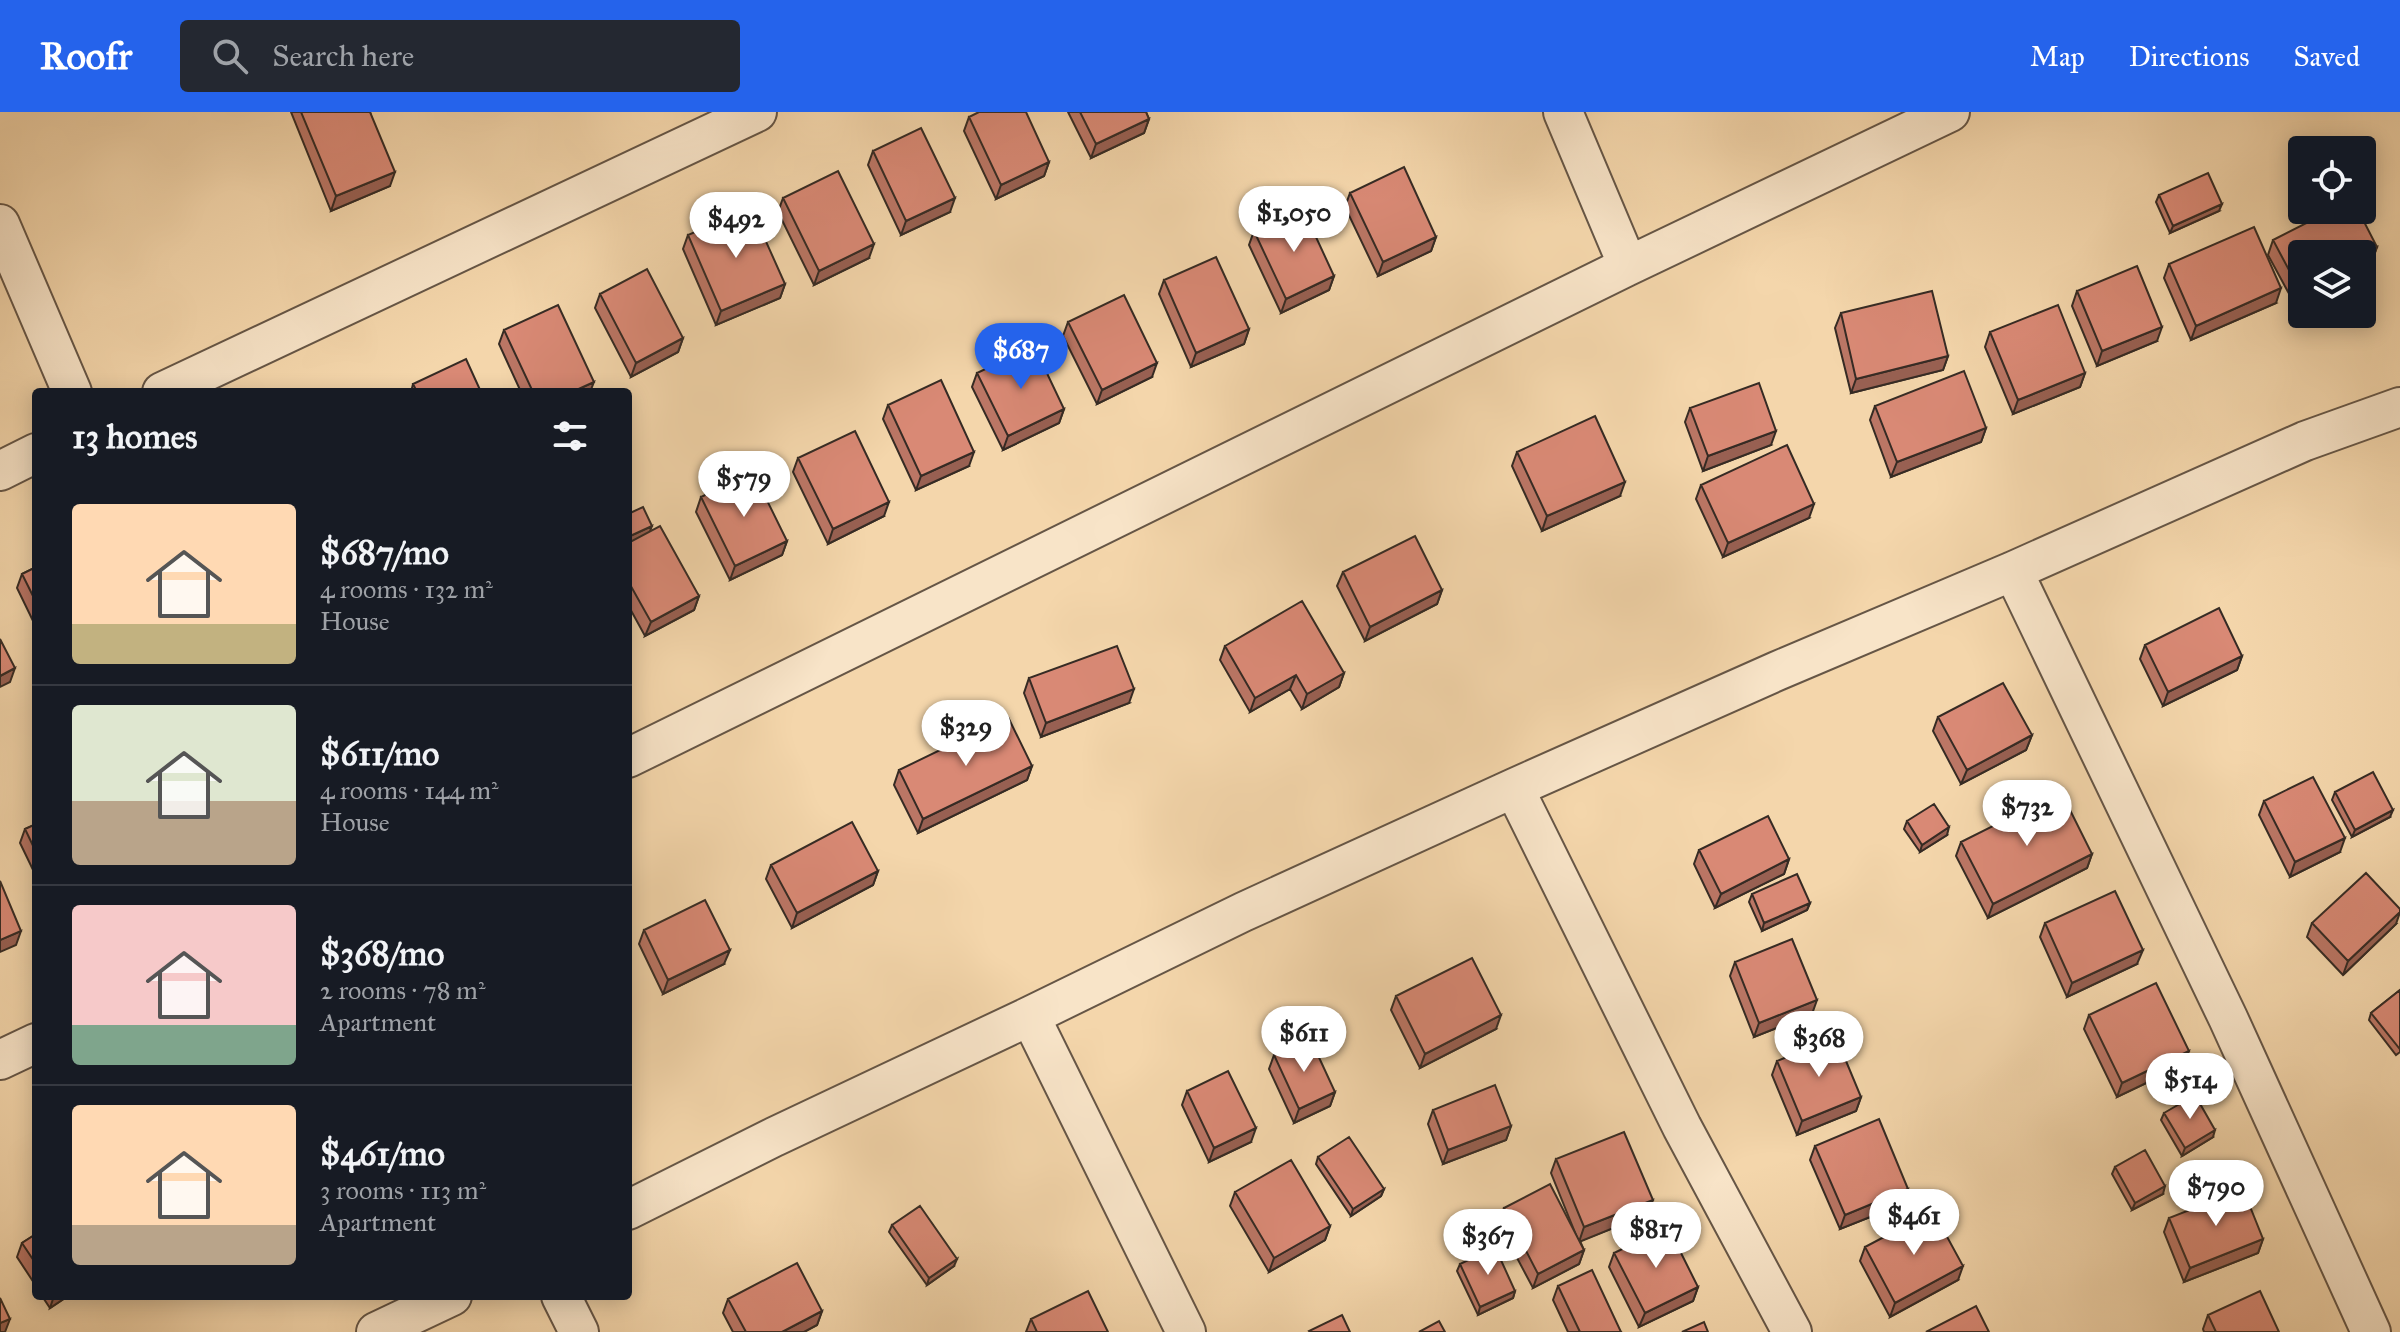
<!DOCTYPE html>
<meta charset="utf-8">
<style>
body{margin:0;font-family:"IM FELL Great Primer",serif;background:#242831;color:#f1f3f6;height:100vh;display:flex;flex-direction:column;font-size:30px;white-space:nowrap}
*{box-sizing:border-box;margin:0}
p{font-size:26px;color:#9ea1a6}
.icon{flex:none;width:44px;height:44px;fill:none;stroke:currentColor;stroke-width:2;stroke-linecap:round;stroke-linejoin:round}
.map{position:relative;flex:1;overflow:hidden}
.side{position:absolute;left:32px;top:276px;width:600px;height:912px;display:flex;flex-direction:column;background:#171b24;border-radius:8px;box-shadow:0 4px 20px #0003}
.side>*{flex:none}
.controls{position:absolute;left:2288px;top:24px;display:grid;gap:16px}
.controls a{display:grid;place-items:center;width:88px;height:88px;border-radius:8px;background:#171b24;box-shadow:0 4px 20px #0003;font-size:40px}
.price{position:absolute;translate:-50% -68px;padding:0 18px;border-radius:28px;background:#fff;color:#222;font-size:26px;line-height:52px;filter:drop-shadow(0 2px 4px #0008)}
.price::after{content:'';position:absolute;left:50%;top:48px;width:24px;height:18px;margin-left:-12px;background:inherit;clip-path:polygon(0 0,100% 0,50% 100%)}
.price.on{background:#2563eb;color:#fff}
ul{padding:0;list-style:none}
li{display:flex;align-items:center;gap:24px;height:200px;padding:0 40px}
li+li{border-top:2px solid #363941}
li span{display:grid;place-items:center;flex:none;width:224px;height:160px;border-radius:8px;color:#555}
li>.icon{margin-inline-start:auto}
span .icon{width:96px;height:96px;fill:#fffc;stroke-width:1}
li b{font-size:34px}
h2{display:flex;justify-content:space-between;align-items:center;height:96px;padding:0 40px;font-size:34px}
header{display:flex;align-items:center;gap:48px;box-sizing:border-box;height:112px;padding:0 40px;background:#2563eb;color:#fff}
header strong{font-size:38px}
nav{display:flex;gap:44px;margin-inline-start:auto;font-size:28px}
.search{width:560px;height:72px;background:#242831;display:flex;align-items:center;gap:20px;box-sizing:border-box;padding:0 28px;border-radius:8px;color:#9ea1a6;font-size:30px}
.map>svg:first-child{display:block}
</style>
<header>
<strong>Roofr</strong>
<div class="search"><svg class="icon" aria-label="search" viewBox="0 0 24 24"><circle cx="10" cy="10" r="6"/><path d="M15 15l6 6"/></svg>Search here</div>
<nav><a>Map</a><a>Directions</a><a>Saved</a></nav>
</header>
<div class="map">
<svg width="2400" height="1220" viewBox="0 0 2400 1220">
<rect width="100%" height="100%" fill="#f4d6ab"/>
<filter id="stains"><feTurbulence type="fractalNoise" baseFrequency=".0025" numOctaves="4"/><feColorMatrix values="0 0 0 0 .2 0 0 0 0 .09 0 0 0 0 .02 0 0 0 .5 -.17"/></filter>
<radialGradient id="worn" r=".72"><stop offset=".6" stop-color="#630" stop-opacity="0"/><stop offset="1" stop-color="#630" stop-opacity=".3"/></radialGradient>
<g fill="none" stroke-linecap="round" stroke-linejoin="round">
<g stroke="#665646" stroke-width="42">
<path id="minor" d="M1563 0 1628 154
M0 112 72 280
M162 280 757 0
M0 359 36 341
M2013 459 2228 906 2371 1220
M628 646 1628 154 1950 0
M1514 676 1682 1015 1792 1220
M1030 904 1186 1220
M0 948 36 931
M628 1098 774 1025 1030 904 1243 800 1514 676 1777 559 2013 459 2305 329 2400 295
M561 1184 579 1220
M376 1220 452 1184"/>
</g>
<use href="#minor" stroke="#f8e4c8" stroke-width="38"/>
</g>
<path fill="#bb7665" stroke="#362b24" stroke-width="2" d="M291 0H370L390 74 331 99Z
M1068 0H1146L1149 7 1144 21 1091 46Z
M969 5 1049 50 1044 64 996 87 964 19Z
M873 39 950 100 901 123 868 53Z
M1350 81 1436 125 1431 139 1378 164 1345 95Z
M2159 83 2219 99 2170 121 2156 90Z
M783 86 869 146 814 173 778 100Z
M1254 119 1334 164 1329 178 1281 201 1249 133Z
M688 123 785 172 780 186 716 213 683 137Z
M2273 128 2377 135 2372 149 2362 154V142L2302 184 2293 189 2268 143Z
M2169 152 2276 191 2191 228 2164 166Z
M1164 168 1249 217 1244 232 1191 255 1159 182Z
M2077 179 2157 229 2097 254 2072 194Z
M600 182 683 226 678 240 631 265 595 196Z
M1841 201 1948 244 1943 258 1851 281 1835 216Z
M1068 210 1152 265 1097 292 1063 224Z
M504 218 590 280H521L499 232Z
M1990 220 2085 261 2080 275 2013 302 1985 235Z
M977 261 1064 297 1059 311 1003 338 972 275Z
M413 272 481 280H411Z
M888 293 969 354 916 378 883 307Z
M1875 294 1986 316 1981 330 1891 365 1870 308Z
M1690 296 1771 333 1703 359 1685 310Z
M1517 340 1620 384 1542 419 1512 354Z
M798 346 884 404 828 432 793 360Z
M1701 373 1809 406 1723 445 1696 387Z
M701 385 787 429 782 443 730 468 696 400Z
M628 402 650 419 699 484 694 498 645 524 628 493Z
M36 455V515L17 476 22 462Z
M1343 460 1442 478 1437 492 1365 529 1337 474Z
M2145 533 2242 544 2237 558 2163 594 2140 547Z
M1225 534 1344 561 1339 575 1302 597 1290 577 1250 600 1220 548Z
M1029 566 1129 591 1041 625 1024 581Z
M1938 605 2032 623 2026 638 1961 672 1933 619Z
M1032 654 1027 668 918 721 894 673 899 658Z
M2335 680 2390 705 2352 725 2332 688Z
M2264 689 2340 740 2290 765 2259 703Z
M1907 709 1947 723 1920 740 1904 717Z
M36 712V764L20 731 25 717Z
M1961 730 2092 742 2087 756 1988 806 1956 744Z
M1699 738 1789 747 1784 762 1715 796 1694 752Z
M771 753 878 759 873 773 792 816 766 767Z
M1752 782 1810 791 1807 798 1762 819 1749 790Z
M2045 811 2137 852 2067 885 2040 825Z
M2312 811 2396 812 2343 863 2307 825Z
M644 818 724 852 663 882 639 832Z
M1735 850 1812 902 1754 925 1730 864Z
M2400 878V940L2396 943 2369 908 2371 901Z
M1396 884 1496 917 1420 956 1391 898Z
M2089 903 2184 953 2117 985 2084 917Z
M1274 943 1335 980 1330 994 1294 1011 1269 957Z
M1777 949 1861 985 1856 999 1797 1023 1772 963Z
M1187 979 1251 1030 1209 1050 1182 993Z
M1433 998 1511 1014 1506 1028 1443 1052 1428 1012Z
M2164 1001 2213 1025 2182 1044 2161 1008Z
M1815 1034 1903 1092 1840 1117 1810 1048Z
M1318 1045 1384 1077 1381 1084 1351 1104 1316 1052Z
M1556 1047 1648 1102 1580 1129 1584 1138 1579 1152 1533 1176 1498 1110 1504 1096 1576 1123 1551 1061Z
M2115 1055 2163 1082 2132 1098 2112 1062Z
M1235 1080 1330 1114 1325 1128 1269 1160 1230 1094Z
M2169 1106 2263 1127 2258 1141 2184 1170 2164 1120Z
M892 1113 954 1154 927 1173 889 1120Z
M36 1122V1174L17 1145 22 1131Z
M1865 1135 1958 1168 1890 1205 1860 1149Z
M1614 1141 1698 1175 1693 1189 1639 1215 1609 1155Z
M1460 1152 1515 1179 1513 1186 1478 1203 1457 1159Z
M1558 1174 1621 1220H1568L1553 1188Z
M42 1184H68L50 1196Z
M728 1187 822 1199 817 1213 804 1220H733L723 1201Z
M2208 1203 2279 1220H2204L2203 1217Z
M1031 1207 1108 1220H1026Z"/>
<path fill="#986052" stroke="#362b24" stroke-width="2" d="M1149 7 1144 21 1091 46 1096 32Z
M1049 50 1044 64 996 87 1001 73Z
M395 60 390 74 331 99 336 84Z
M955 86 950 100 901 123 906 109Z
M2222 92 2219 99 2170 121 2173 114Z
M1436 125 1431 139 1378 164 1383 150Z
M874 132 869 146 814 173 819 159Z
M2377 135 2372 149 2362 154V142Z
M1334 164 1329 178 1281 201 1286 187Z
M785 172 780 186 716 213 721 199Z
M2302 173V184L2293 189 2298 175Z
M2281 176 2276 191 2191 228 2196 214Z
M2162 215 2157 229 2097 254 2102 239Z
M1249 217 1244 232 1191 255 1196 241Z
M683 226 678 240 631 265 636 251Z
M1948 244 1943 258 1851 281 1856 267Z
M1157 251 1152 265 1097 292 1102 278Z
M2085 261 2080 275 2013 302 2018 288Z
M594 270 590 280H572Z
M1064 297 1059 311 1003 338 1008 324Z
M1986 316 1981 330 1891 365 1897 350Z
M1776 319 1771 333 1703 359 1708 344Z
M974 340 969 354 916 378 921 364Z
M1625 370 1620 384 1542 419 1547 404Z
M889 390 884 404 828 432 833 417Z
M1814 392 1809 406 1723 445 1728 431Z
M652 414 649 422 628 432V425Z
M787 429 782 443 730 468 735 454Z
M1442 478 1437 492 1365 529 1370 515Z
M699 484 694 498 645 524 651 510Z
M2242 544 2237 558 2163 594 2168 580Z
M15 556 10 570 0 575V564Z
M1344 561 1339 575 1302 597 1307 582Z
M1296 563 1290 577 1250 600 1255 586Z
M1134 577 1129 591 1041 625 1046 611Z
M2032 623 2026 638 1961 672 1967 658Z
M1032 654 1027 668 918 721 923 707Z
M2393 698 2390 705 2352 725 2355 718Z
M1949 715 1947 723 1920 740 1922 733Z
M2345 726 2340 740 2290 765 2295 750Z
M2092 742 2087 756 1988 806 1993 792Z
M1789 747 1784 762 1715 796 1721 782Z
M878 759 873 773 792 816 797 801Z
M1810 791 1807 798 1762 819 1764 811Z
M2400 800 2396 812 2343 863 2348 849Z
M21 819 16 833 0 840V828Z
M730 838 724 852 663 882 668 868Z
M2143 838 2137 852 2067 885 2072 871Z
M1817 888 1812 902 1754 925 1759 911Z
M1501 903 1496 917 1420 956 1425 942Z
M2189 939 2184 953 2117 985 2122 971Z
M1335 980 1330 994 1294 1011 1299 997Z
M1861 985 1856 999 1797 1023 1802 1009Z
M1511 1014 1506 1028 1443 1052 1448 1038Z
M1256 1016 1251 1030 1209 1050 1214 1036Z
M2215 1018 2213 1025 2182 1044 2185 1036Z
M2165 1074 2163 1082 2132 1098 2135 1091Z
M1384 1077 1381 1084 1351 1104 1353 1097Z
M1908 1077 1903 1092 1840 1117 1845 1103Z
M1653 1088 1648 1102 1579 1130 1584 1115Z
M1330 1114 1325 1128 1269 1160 1274 1146Z
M2263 1127 2258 1141 2184 1170 2190 1156Z
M1584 1138 1579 1152 1533 1176 1538 1162Z
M957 1147 954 1154 927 1173 929 1166Z
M1963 1154 1958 1168 1890 1205 1895 1191Z
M1698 1175 1693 1189 1639 1215 1645 1201Z
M1515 1179 1513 1186 1478 1203 1480 1195Z
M54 1184H68L50 1196Z
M822 1199 817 1213 804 1220H782Z
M10 1207 5 1220H0V1211Z"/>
<path fill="#d98975" stroke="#362b24" stroke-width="2" d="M301 0H370L395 60 336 84Z
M979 0H1026L1049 50 1001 73 969 5Z
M1080 0H1146L1149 7 1096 32Z
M921 16 955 86 906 109 873 39Z
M1404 55 1436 125 1383 150 1350 81Z
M838 59 874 132 819 159 783 86Z
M2208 61 2222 92 2173 114 2159 83Z
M751 96 785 172 721 199 688 123Z
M1303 97 1334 164 1286 187 1254 119Z
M2332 98H2358L2377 135 2362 142H2302V173L2298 175 2273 128Z
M2254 115 2281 176 2196 214 2169 152Z
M1216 145 1249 217 1196 241 1164 168Z
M2137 154 2162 215 2102 239 2077 179Z
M647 157 683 226 636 251 600 182Z
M1932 179 1948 244 1856 267 1841 201Z
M1124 183 1157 251 1102 278 1068 210Z
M558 193 594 270 572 280H533L504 218Z
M2058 193 2085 261 2018 288 1990 220Z
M1034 234 1064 297 1008 324 977 261Z
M466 247 481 280H417L413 272Z
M1964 259 1986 316 1897 350 1875 294Z
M941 268 974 340 921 364 888 293Z
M1759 271 1776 319 1708 344 1690 296Z
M1595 304 1625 370 1547 404 1517 340Z
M855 319 889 390 833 417 798 346Z
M1787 333 1814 392 1728 431 1701 373Z
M753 360 787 429 735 454 701 385Z
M643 395 652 414 628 425V402Z
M660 414 699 484 651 510 628 469V431Z
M1415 424 1442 478 1370 515 1343 460Z
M36 455V490L22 462Z
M1302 489 1344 561 1307 582 1296 563 1255 586 1225 534Z
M2219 496 2242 544 2168 580 2145 533Z
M0 527 15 556 0 564Z
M1117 534 1134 577 1046 611 1029 566Z
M2003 571 2032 623 1967 658 1938 605Z
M1008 605 1032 654 923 707 899 658Z
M2373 660 2393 698 2355 718 2335 680Z
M2313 665 2345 726 2295 750 2264 689Z
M2061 680 2092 742 1993 792 1961 730Z
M1934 692 1949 715 1922 733 1907 709Z
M1768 704 1789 747 1721 782 1699 738Z
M852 710 878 759 797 801 771 753Z
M36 712V740L25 717Z
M2366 761 2400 797V800L2348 849 2312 811Z
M1797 762 1810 791 1764 811 1752 782Z
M0 769 21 819 0 828Z
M2115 779 2143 838 2072 871 2045 811Z
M705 788 730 838 668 868 644 818Z
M1792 827 1817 888 1759 911 1735 850Z
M1472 846 1501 903 1425 942 1396 884Z
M2156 871 2189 939 2122 971 2089 903Z
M2400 878V935L2399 936 2371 901Z
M1836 925 1861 985 1802 1009 1777 949Z
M1310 926 1335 980 1299 997 1274 943Z
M1228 959 1256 1016 1214 1036 1187 979Z
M1495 973 1511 1014 1448 1038 1433 998Z
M2195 983 2215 1018 2185 1036 2164 1001Z
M1879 1007 1908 1077 1845 1103 1815 1034Z
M1624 1020 1653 1088 1584 1115 1556 1047Z
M1349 1025 1384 1077 1353 1097 1318 1045Z
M2145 1038 2165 1074 2135 1091 2115 1055Z
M1291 1048 1330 1114 1274 1146 1235 1080Z
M1550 1072 1584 1138 1538 1162 1504 1096Z
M2243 1077 2263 1127 2190 1156 2169 1106Z
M920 1094 957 1147 929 1166 892 1113Z
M1933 1099 1963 1154 1895 1191 1865 1135Z
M1668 1115 1698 1175 1645 1201 1614 1141Z
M36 1122V1152L22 1131Z
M1495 1135 1515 1179 1480 1195 1460 1152Z
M797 1151 822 1199 782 1220H746L728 1187Z
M1592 1158 1621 1220H1580L1558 1174Z
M1088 1179 1108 1220H1037L1031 1207Z
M2260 1179 2279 1220H2216L2208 1203Z
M0 1186 10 1207 0 1211Z
M1976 1194 1989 1220H1926Z
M1342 1203 1350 1220H1310L1309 1219Z
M1439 1209 1445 1220H1419Z
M1704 1210 1708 1220H1682Z"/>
<rect width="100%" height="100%" filter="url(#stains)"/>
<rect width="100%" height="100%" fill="url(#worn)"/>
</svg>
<div class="controls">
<a><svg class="icon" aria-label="locate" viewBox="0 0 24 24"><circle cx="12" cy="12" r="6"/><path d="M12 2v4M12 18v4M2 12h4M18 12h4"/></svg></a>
<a><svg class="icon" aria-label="layers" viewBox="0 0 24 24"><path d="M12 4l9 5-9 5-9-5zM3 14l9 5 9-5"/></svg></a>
</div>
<b class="price" style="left:1294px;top:142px">$1,050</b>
<b class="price" style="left:736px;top:148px">$492</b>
<b class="price on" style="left:1021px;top:279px">$687</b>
<b class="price" style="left:744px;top:407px">$579</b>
<b class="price" style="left:966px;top:656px">$329</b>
<b class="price" style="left:2027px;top:736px">$732</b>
<b class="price" style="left:1304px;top:962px">$611</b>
<b class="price" style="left:1819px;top:967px">$368</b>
<b class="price" style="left:2190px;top:1009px">$514</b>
<b class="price" style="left:2216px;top:1116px">$790</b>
<b class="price" style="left:1914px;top:1145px">$461</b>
<b class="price" style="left:1656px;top:1158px">$817</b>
<b class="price" style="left:1488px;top:1165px">$367</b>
<section class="side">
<h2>13 homes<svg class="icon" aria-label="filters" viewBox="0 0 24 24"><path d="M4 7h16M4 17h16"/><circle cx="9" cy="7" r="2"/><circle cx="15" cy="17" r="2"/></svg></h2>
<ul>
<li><span style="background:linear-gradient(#ffd9b3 75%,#c2b280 0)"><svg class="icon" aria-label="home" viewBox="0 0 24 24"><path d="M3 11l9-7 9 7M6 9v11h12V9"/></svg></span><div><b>$687/mo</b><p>4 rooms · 132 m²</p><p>House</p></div></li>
<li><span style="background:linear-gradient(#dfe7d0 60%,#b9a48a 0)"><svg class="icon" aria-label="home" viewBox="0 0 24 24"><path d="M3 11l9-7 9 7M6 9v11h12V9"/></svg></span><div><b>$611/mo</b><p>4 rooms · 144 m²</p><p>House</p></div></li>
<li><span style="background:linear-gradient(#f6c9c9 75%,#7fa58c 0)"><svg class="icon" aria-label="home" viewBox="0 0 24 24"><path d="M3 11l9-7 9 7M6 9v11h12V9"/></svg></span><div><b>$368/mo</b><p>2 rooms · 78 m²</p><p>Apartment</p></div></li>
<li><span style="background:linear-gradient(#ffd9b3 75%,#b9a48a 0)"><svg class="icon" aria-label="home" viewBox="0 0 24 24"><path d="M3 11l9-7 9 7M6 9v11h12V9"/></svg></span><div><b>$461/mo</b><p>3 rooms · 113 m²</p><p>Apartment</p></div></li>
</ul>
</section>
</div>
